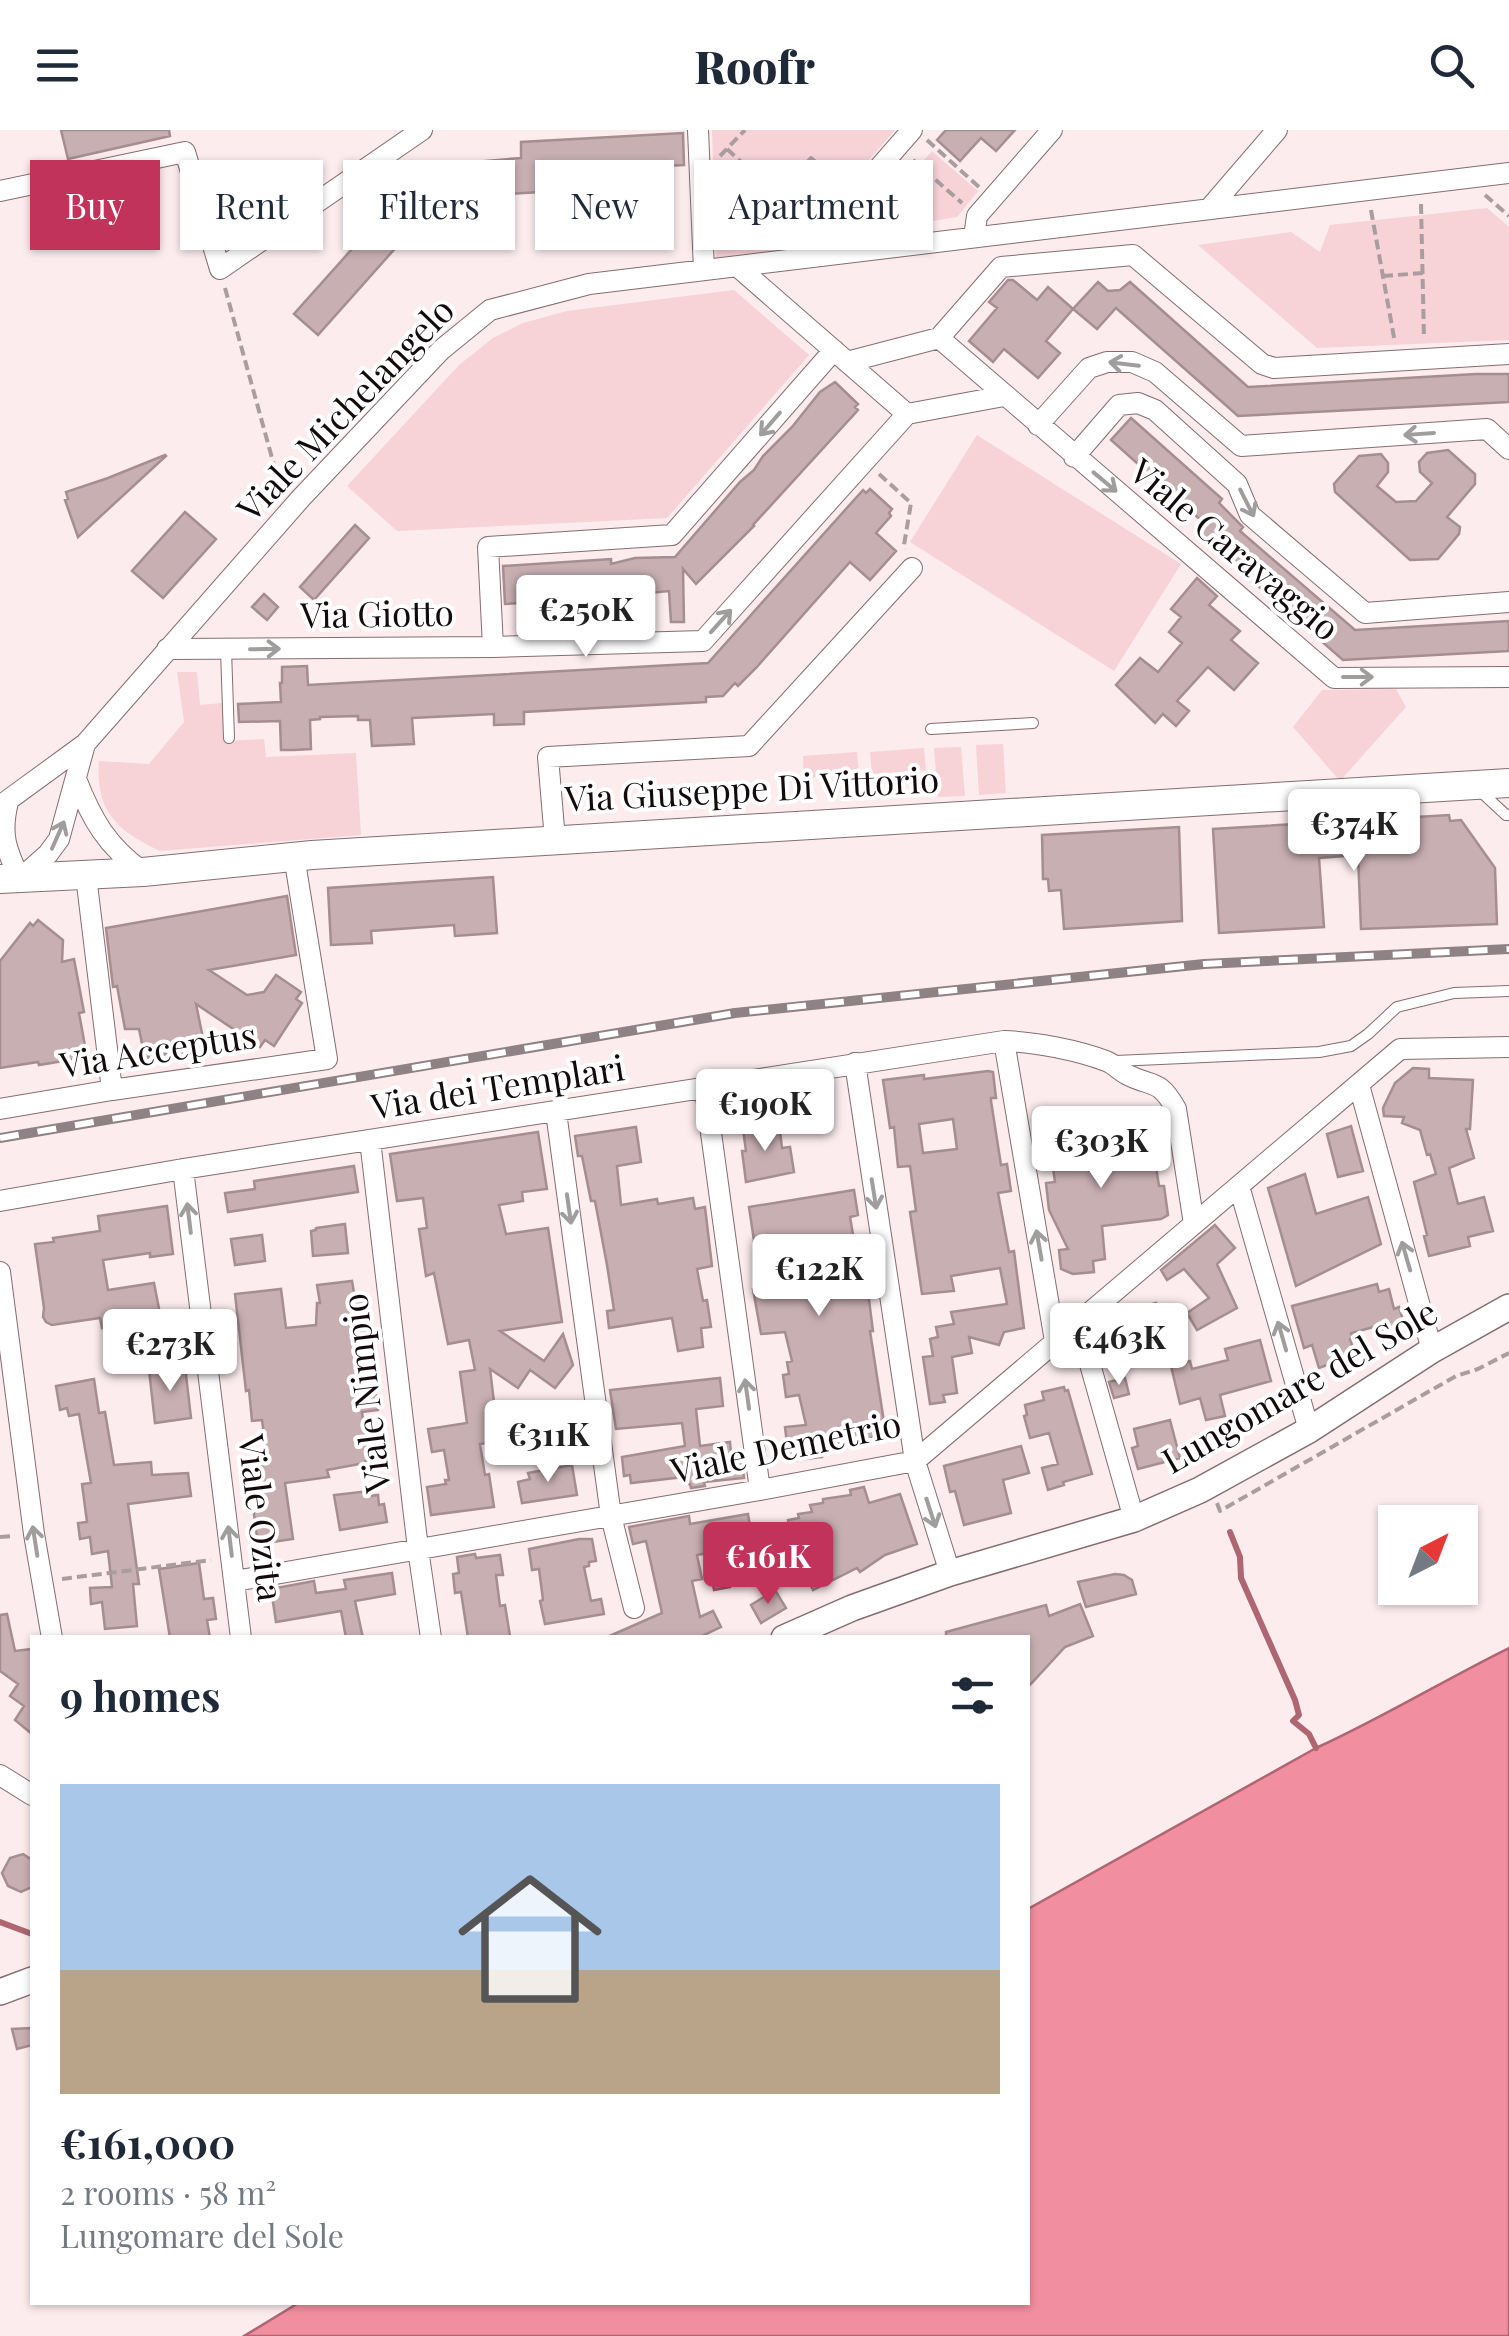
<!DOCTYPE html>
<meta charset="utf-8">
<style>
body{margin:0;font-family:"Playfair Display",serif;background:#f6f6f7;color:#1f2937;height:100vh;display:flex;flex-direction:column;font-size:38px;white-space:nowrap}
*{box-sizing:border-box;margin:0}
p{font-size:32px;color:#747a83}
.icon{flex:none;width:55px;height:55px;fill:none;stroke:currentColor;stroke-width:2;stroke-linecap:round;stroke-linejoin:round}
.map{position:relative;flex:1;overflow:hidden}
.drawer{position:absolute;left:30px;top:1505px;width:1000px;height:670px;display:flex;flex-direction:column;background:#fff;border-radius:0px;box-shadow:0 2px 8px #0004}
.drawer>*{flex:none}
.guide{position:absolute;left:30px;top:30px;width:1000px;height:90px;display:flex;gap:20px}
.needle{width:65px;rotate:42deg}
.buttons{position:absolute;left:1378px;top:1375px;display:grid;gap:20px}
.buttons a{display:grid;place-items:center;width:100px;height:100px;border-radius:0px;background:#fff;box-shadow:0 2px 8px #0004;font-size:50px}
.price{position:absolute;translate:-50% -85px;padding:0 22px;border-radius:10px;background:#fff;color:#222;font-size:32px;line-height:65px;filter:drop-shadow(0 2px 5px #0008)}
.price::after{content:'';position:absolute;left:50%;top:60px;width:30px;height:22px;margin-left:-15px;background:inherit;clip-path:polygon(0 0,100% 0,50% 100%)}
.price.current{background:#c2335c;color:#fff}
ul{padding:0;list-style:none}
li{display:grid;align-content:center;gap:20px;height:530px;padding:0 30px}
li+li{border-top:2px solid #e0e1e3}
li span{display:grid;place-items:center;height:310px;border-radius:0px;color:#555}
li>.icon{margin-inline-start:auto}
span .icon{width:180px;height:180px;fill:#fffc;stroke-width:1}
li b{font-size:42px}
h2{display:flex;justify-content:space-between;align-items:center;height:120px;padding:0 30px;font-size:42px}
.tag{padding:0 35px;border-radius:0px;background:#fff;box-shadow:0 2px 8px #0004;font-size:35px;line-height:90px}
.tag.current{background:#c2335c;color:#fff}
header{display:flex;justify-content:space-between;align-items:center;height:130px;padding:0 30px;background:#fff;font-size:45px;font-weight:800}
.map>svg:first-child{display:block}
</style>
<header><svg class="icon" aria-label="menu" viewBox="0 0 24 24"><path d="M4 6h16M4 12h16M4 18h16"/></svg>Roofr<svg class="icon" aria-label="search" viewBox="0 0 24 24"><circle cx="10" cy="10" r="6"/><path d="M15 15l6 6"/></svg></header>
<div class="map">
<svg width="1509" height="2206" viewBox="0 0 1509 2206">
<rect width="100%" height="100%" fill="#fcecee"/>
<path fill="#f7d2d7" d="M712 0H895L791 120 716 128Z
M932 21 978 61 957 87 861 103Z
M1487 78 1509 97V210L1317 218 1198 115 1291 102 1320 122 1330 95Z
M734 160 809 225 667 388 397 401 347 356 459 235 493 208 523 193 567 181Z
M977 305 1181 434 1114 541 910 412Z
M177 542H197L200 575 222 573 225 611 264 609 266 627 356 623 361 705 160 721C117 701 95 681 99 631L149 634 184 592Z
M1396 559 1406 577 1340 651 1293 597 1322 560Z
M1003 614 1006 663 979 665 976 615Z
M961 617 965 666 938 667 934 618Z
M924 618 926 640 872 644 870 622Z
M857 622 859 644 804 648 803 626Z"/>
<path fill="#f18ea0" stroke="#ae6673" stroke-width="2.5" d="M725 1424 730 1457 714 1460 708 1427Z
M1509 1518V2206H244L300 2172H1028V1779L1316 1618C1382 1588 1444 1550 1509 1518Z"/>
<g fill="none" stroke-linecap="round" stroke-linejoin="round">
<path stroke="#ae6673" stroke-width="6" d="M1230 1402 1240 1427 1241 1448 1295 1570 1299 1585 1293 1591 1309 1604 1316 1618
M0 1792 32 1804"/>
</g>
<path fill="#c8afb2" stroke="#a58d91" stroke-width="2.5" fill-rule="evenodd" d="M61 0H169L170 6 68 29Z
M946 0H1015L996 21 981 8 960 31 937 10Z
M683 3 684 35 539 42 540 62 440 68 318 205 294 184 426 36 521 28V12Z
M757 68 776 69 775 85 756 84Z
M1008 150H1013L1037 170 1048 157 1073 179 1046 211 1060 223 1038 248 1004 219 993 232 969 211 997 178 989 172Z
M1098 152 1108 161 1120 160 1130 152 1248 257 1476 244H1509V272L1238 286 1116 178 1097 199 1073 179Z
M835 252 858 274 855 277 858 280 753 395 754 396 696 454 683 439 684 492H671L669 461 637 464 638 466 505 474 503 436 611 429V434L635 428 675 427 740 352 754 340 763 326 792 297 820 262Z
M1131 288 1222 369 1219 373 1243 397 1240 401 1355 500 1509 491V521L1343 530 1195 401 1203 392 1111 310Z
M1448 320 1475 344V354L1447 387 1460 397 1459 404 1438 429 1410 430 1335 362 1334 354 1359 326 1381 324 1388 333V342L1377 356 1396 372 1416 371 1432 353 1420 342 1419 332 1427 323Z
M165 325 166 326 78 407 65 370 68 369 66 362 108 348Z
M870 359 892 379 889 383 891 386 876 403 896 421 870 450 850 432 756 538 738 556 735 553 723 566 706 567V572L524 582V594L494 595V584L412 588 414 614 372 616 370 590H358V586L320 587V589L310 590 311 619 294 620H281L280 591 239 592 238 574 281 572 280 553H282V537L307 536 308 555 708 533 863 360 866 363Z
M185 382 216 409 163 468 132 441Z
M355 395 369 408 314 470 300 457Z
M1197 448 1217 466 1209 475 1240 501 1231 510 1258 533 1234 560 1208 537 1177 571 1189 581 1176 596 1163 584 1155 593 1116 555 1140 528 1158 542 1182 513 1169 502 1181 487 1171 479Z
M264 464 278 477 267 490 252 477Z
M1449 685 1450 691 1461 690 1495 738 1497 794 1361 799 1358 725 1319 728 1324 797 1219 803 1213 699Z
M1179 697 1182 791 1064 799 1061 760 1049 761 1048 749H1043L1042 705Z
M493 747 497 803 455 806 454 795 371 801 372 813 331 815 328 758Z
M287 766 296 825 209 840 247 865 264 862 276 845 301 862 296 869 302 873 274 916 265 910 260 917 196 874 203 908H199L200 911 183 914 184 925 168 928 167 924 145 928 139 899H125L117 856 113 857 106 798Z
M38 790 63 810 62 832 74 829 84 882 79 883 87 927 39 935 38 932 0 938V831L30 793 33 796Z
M1413 938 1429 939V948L1473 950 1470 999H1466L1474 1028 1449 1038 1458 1074 1484 1067 1493 1101 1468 1107 1470 1116 1429 1126 1424 1106 1427 1105 1414 1052 1436 1044 1430 1024 1427 1025 1420 1000 1402 993 1404 987 1384 986 1383 978 1395 953Z
M988 941 993 942 996 968H991V971L1001 1035 1007 1034 1011 1061 998 1063 1009 1122 1014 1121 1024 1198 1004 1202 999 1215 969 1207 972 1223 952 1227 957 1263 943 1265 945 1272 930 1274 923 1227 933 1226 930 1209 938 1207 936 1197 954 1194 951 1182 1007 1174 1000 1138 951 1146 954 1161 922 1164 910 1082 916 1081 910 1036 898 1037 894 997 890 998 883 950 924 945V949ZM953 989 957 1019 923 1023 919 994Z
M779 994 782 1018 790 1017 794 1042 746 1052 742 1021H746L743 999Z
M1351 996 1363 1041 1338 1047 1327 1004Z
M636 997 641 1032 617 1036 621 1075 657 1069 658 1074 693 1068 695 1079 705 1077 712 1136 697 1139 703 1171 707 1170 711 1197 701 1198 703 1217 678 1221 672 1188 609 1198 607 1181 614 1180 607 1135 595 1071H591L582 1026H578L575 1006Z
M1150 998 1159 1056H1164L1168 1085 1161 1089 1102 1096 1105 1129 1093 1131 1094 1142 1073 1144 1061 1139 1059 1120 1068 1119 1049 1080 1046 1053 1055 1052 1049 1010 1092 1004 1093 1008Z
M538 1002 547 1059 522 1062 523 1071 499 1075 506 1104 548 1098 562 1192 500 1201 544 1231 563 1204 573 1235 555 1258 530 1240 518 1258 490 1239 496 1289 567 1279 571 1305 535 1310 536 1312H520V1308L480 1314 485 1345 489 1344 494 1377 431 1385 427 1357 446 1354 445 1350H449L444 1320 432 1322 428 1299 467 1293 460 1242 475 1240 469 1210 448 1214 434 1143 426 1146 419 1099 427 1098 423 1068 397 1071 390 1024Z
M354 1036 358 1062 228 1082 225 1063 255 1059 254 1051Z
M1305 1044 1316 1084 1368 1067 1381 1114 1296 1156 1268 1058Z
M854 1060 858 1085 850 1087 863 1163 868 1162 873 1201H870L886 1305 869 1308V1311L821 1318 822 1327 789 1331 785 1297 806 1295 799 1265 786 1267 783 1245 789 1244 787 1232 792 1231 785 1202 761 1204 753 1159 761 1158 749 1077Z
M167 1076 173 1124 150 1127V1123L103 1130 108 1160 154 1153 162 1194 136 1198 134 1194 102 1198 100 1188 52 1195 46 1192 43 1187 44 1178 35 1114 54 1112 53 1108 100 1101 98 1086Z
M345 1094 348 1123 313 1126 311 1101 316 1100V1098Z
M1215 1095 1235 1118 1217 1134 1237 1178 1197 1200 1187 1183 1209 1168 1184 1139 1167 1150 1161 1140Z
M262 1105 265 1131 235 1135 231 1109Z
M352 1151 355 1169 366 1168 368 1202 378 1280 362 1282 368 1330 365 1331V1333L327 1340 329 1347 285 1353 293 1409 258 1414 253 1377 260 1376 255 1337 259 1336 258 1329 267 1328 262 1290 252 1291 249 1260 246 1261 235 1164 281 1159 286 1198 316 1195 317 1173H320L317 1155Z
M1377 1154 1379 1162 1389 1159 1394 1179 1399 1177 1404 1194 1383 1200 1381 1195 1351 1203 1353 1208 1350 1209 1355 1224 1319 1238 1312 1215 1304 1218 1292 1176Z
M1156 1173 1167 1213 1121 1226 1114 1200 1117 1199 1114 1187 1119 1185V1183Z
M1260 1210 1271 1251 1220 1265 1225 1286 1206 1290 1200 1268 1180 1274 1171 1236 1190 1231 1192 1239 1228 1230 1225 1219Z
M185 1236 191 1288 155 1293 149 1240Z
M720 1248 723 1276 696 1279 700 1316 730 1312 731 1323 741 1322 744 1348 704 1352 705 1356 691 1358 690 1354H684V1347L631 1353 630 1345 624 1346 622 1327 685 1316 682 1293 616 1299 610 1260Z
M1125 1248 1129 1264 1114 1268 1109 1252Z
M94 1249 99 1283 105 1282 114 1335 151 1332 152 1345 188 1343 191 1366 128 1374 139 1454H133L137 1496 105 1499 102 1472 91 1474 90 1458 112 1457 108 1421 92 1424 90 1407 80 1409 78 1393 87 1392 82 1354 91 1353 79 1284 69 1286 67 1278 60 1280 56 1256Z
M1064 1257 1065 1261 1068 1260 1092 1344 1063 1352 1064 1355 1048 1360 1042 1338 1058 1334 1049 1303 1030 1308 1024 1286 1027 1285 1025 1275 1044 1270 1042 1262Z
M1170 1290 1180 1328 1138 1339 1132 1318 1138 1316 1134 1299Z
M1021 1316 1029 1343 1003 1350 1011 1383 964 1395 955 1361 950 1362 944 1336Z
M572 1335 577 1365 522 1373 518 1352 530 1349 528 1343Z
M864 1357 869 1373 900 1364 917 1414 885 1425 860 1442 857 1438 813 1460 804 1441 802 1442 795 1405H791L788 1390 799 1388 798 1384 812 1382 810 1375 823 1373V1369L851 1365 850 1360Z
M369 1361 370 1366 378 1365 379 1375 384 1374 387 1392 340 1400 334 1365Z
M748 1384 753 1415 697 1425 702 1449 692 1451 700 1487 713 1481 721 1497 698 1508H605L662 1483 646 1411 633 1414 629 1397 689 1386 690 1394Z
M579 1409H592L596 1431 589 1432V1436L584 1437 591 1471 601 1469 604 1484 545 1494 540 1471 543 1470 539 1439 532 1440 529 1419Z
M475 1424 476 1428 500 1425 503 1445H496L500 1476 505 1475 510 1506 468 1508 461 1462 455 1463 453 1444 459 1443 457 1427Z
M199 1433 204 1469 213 1468 216 1489 207 1490 210 1508H170L159 1439Z
M392 1443 395 1464 355 1471 363 1508H346L341 1481 276 1492 271 1459 314 1451 316 1463 346 1459 344 1450Z
M1115 1444 1124 1445 1132 1450 1136 1464 1086 1477 1078 1452Z
M775 1460 786 1478 761 1493 751 1475Z
M1080 1474 1093 1506 1065 1517 1028 1557V1508H946V1502L1046 1475 1049 1486Z
M7 1484 15 1521 32 1519V1604L15 1590 24 1576 10 1566 18 1554 0 1541V1485Z
M23 1724 32 1730V1757L21 1762 8 1756 2 1743 10 1728Z
M32 1898V1915L17 1919 12 1899Z"/>
<g fill="none" stroke-linecap="round" stroke-linejoin="round">
<g stroke="#846d70" stroke-width="12">
<path id="service" d="M226 520 229 608
M931 599 1033 593
M1478 659 1506 685H1509
M1116 931 1319 922 1351 916 1368 904 1397 877 1454 863 1509 861"/>
</g>
<g stroke="#846d70" stroke-width="22">
<path id="minor" d="M698 0 704 140
M0 61 185 22 220 139 422 0
M1209 79 1277 0
M974 107 977 86 1052 0
M801 127 912 0
M738 137 907 284 1004 266
M939 208 1001 137 1133 125 1262 234 1274 238 1509 224
M847 232 939 208 1334 548 1509 547
M1038 295 1089 238 1107 232H1132L1155 242 1241 316 1487 299 1509 319
M1074 327 1119 275 1138 273 1155 280 1237 354 1250 385 1365 483 1509 472
M493 517 488 417 672 405 834 220
M167 519 493 517 703 511 907 284
M76 649C92 690 107 716 143 742
M8 672C0 704 6 720 20 749L48 724 59 709 85 614
M0 676 85 614 301 368 441 220 490 180 589 154 1509 43
M555 710 548 627 749 616 912 438
M86 746 112 960
M1004 911 1055 1211
M855 933 915 1331 950 1443
M1359 955 1432 1220
M705 959 760 1360
M0 979 112 960 327 929 294 726
M556 982 611 1386 634 1478
M370 1010 418 1419 431 1508
M183 1039 241 1508
M1239 1056 1309 1300
M0 1071 183 1039 1004 911C1035 912 1077 920 1106 931 1114 934 1119 940 1126 944 1152 958 1158 947 1176 979L1194 1094
M0 1142 34 1404 52 1508
M1078 1192 1134 1389
M235 1451 760 1360 915 1331 1400 919 1509 917
M0 1645 32 1665"/>
</g>
<g stroke="#846d70" stroke-width="28">
<path id="tertiary" d="M784 1508 852 1478 950 1443 1134 1389 1200 1360 1309 1300 1432 1220 1509 1177
M0 1862 32 1850"/>
</g>
<g stroke="#846d70" stroke-width="30">
<path id="secondary" d="M0 749 143 742 312 725 1509 653"/>
</g>
<path stroke="#aa9d9f" stroke-width="4" stroke-dasharray="10 5" stroke-linecap="butt" d="M927 10 979 57
M727 19 806 91
M720 26 745 0
M913 30 962 73
M778 65 811 28 842 54
M1485 65 1509 86
M1421 74 1424 209
M1371 80 1395 213
M1383 146 1423 143
M225 158 277 346 289 357
M879 344 911 373 904 415 906 419
M1217 1373 1220 1381 1456 1246 1478 1239 1509 1223
M0 1407 15 1406
M62 1449 211 1430"/>
<use href="#service" stroke="#fff" stroke-width="10"/>
<use href="#minor" stroke="#fff" stroke-width="20"/>
<use href="#tertiary" stroke="#fff" stroke-width="25"/>
<use href="#secondary" stroke="#fff" stroke-width="28"/>
<g stroke="#8f8284" stroke-width="10">
<path id="rail" d="M0 1008 735 883 1204 834 1509 819"/>
</g>
<use href="#rail" stroke="#fff" stroke-width="6" stroke-dasharray="19" stroke-linecap="butt"/>
</g>
<defs><path id="oneway-shaft" d="M-6 0H5M1.5-3L5.5 0L1.5 3" fill="none" stroke-width="1.6" stroke-linecap="round" stroke-linejoin="round" transform="scale(2.5)"/></defs>
<g stroke="#a09d9d">
<use href="#oneway-shaft" transform="translate(1124 234) rotate(-173)"/>
<use href="#oneway-shaft" transform="translate(770 294) rotate(131)"/>
<use href="#oneway-shaft" transform="translate(1419 304) rotate(176)"/>
<use href="#oneway-shaft" transform="translate(1105 352) rotate(40)"/>
<use href="#oneway-shaft" transform="translate(1247 373) rotate(63)"/>
<use href="#oneway-shaft" transform="translate(721 491) rotate(-48)"/>
<use href="#oneway-shaft" transform="translate(265 519) rotate(-1)"/>
<use href="#oneway-shaft" transform="translate(1358 547)"/>
<use href="#oneway-shaft" transform="translate(58 705) rotate(-66)"/>
<use href="#oneway-shaft" transform="translate(874 1064) rotate(81)"/>
<use href="#oneway-shaft" transform="translate(569 1079) rotate(82)"/>
<use href="#oneway-shaft" transform="translate(189 1088) rotate(-97)"/>
<use href="#oneway-shaft" transform="translate(1039 1115) rotate(-100)"/>
<use href="#oneway-shaft" transform="translate(1406 1126) rotate(-106)"/>
<use href="#oneway-shaft" transform="translate(1282 1206) rotate(-106)"/>
<use href="#oneway-shaft" transform="translate(747 1264) rotate(-98)"/>
<use href="#oneway-shaft" transform="translate(931 1383) rotate(72)"/>
<use href="#oneway-shaft" transform="translate(35 1411) rotate(-99)"/>
<use href="#oneway-shaft" transform="translate(230 1411) rotate(-97)"/>
</g>
<g text-anchor="middle" stroke-width="8" stroke-linejoin="round" paint-order="stroke">
<g font-size="35" fill="#120a0b" stroke="#fff">
<text transform="translate(346 280) rotate(-46)" y="12">Viale Michelangelo</text>
<text transform="translate(1234 420) rotate(40)" y="12">Viale Caravaggio</text>
<text transform="translate(377 485) rotate(-1)" y="12">Via Giotto</text>
<text transform="translate(752 660) rotate(-3)" y="12">Via Giuseppe Di Vittorio</text>
<text transform="translate(158 921) rotate(-9)" y="12">Via Acceptus</text>
<text transform="translate(498 958) rotate(-9)" y="12">Via dei Templari</text>
<text transform="translate(1300 1257) rotate(-30)" y="12">Lungomare del Sole</text>
<text transform="translate(367 1263) rotate(-97)" y="12">Viale Nimpio</text>
<text transform="translate(786 1318) rotate(-12)" y="12">Viale Demetrio</text>
<text transform="translate(260 1388) rotate(83)" y="12">Viale Ozita</text>
</g>
</g>
</svg>
<div class="buttons">
<a><svg class="needle" viewBox="-14 -14 28 28"><path d="M0-13l5 13h-10z" fill="#e53935"/><path d="M0 13l5-13h-10z" fill="#747a83"/></svg></a>
</div>
<b class="price" style="left:586px;top:530px">€250K</b>
<b class="price" style="left:1354px;top:744px">€374K</b>
<b class="price" style="left:765px;top:1024px">€190K</b>
<b class="price" style="left:1101px;top:1061px">€303K</b>
<b class="price" style="left:819px;top:1189px">€122K</b>
<b class="price" style="left:1119px;top:1258px">€463K</b>
<b class="price" style="left:170px;top:1264px">€273K</b>
<b class="price" style="left:548px;top:1355px">€311K</b>
<b class="price current" style="left:768px;top:1477px">€161K</b>
<div class="guide">
<a class="tag current">Buy</a>
<a class="tag">Rent</a>
<a class="tag">Filters</a>
<a class="tag">New</a>
<a class="tag">Apartment</a>
</div>
<section class="drawer">
<h2>9 homes<svg class="icon" aria-label="filters" viewBox="0 0 24 24"><path d="M4 7h16M4 17h16"/><circle cx="9" cy="7" r="2"/><circle cx="15" cy="17" r="2"/></svg></h2>
<ul>
<li><span style="background:linear-gradient(#a9c7e8 60%,#b9a48a 0)"><svg class="icon" aria-label="home" viewBox="0 0 24 24"><path d="M3 11l9-7 9 7M6 9v11h12V9"/></svg></span><div><b>€161,000</b><p>2 rooms · 58 m²</p><p>Lungomare del Sole</p></div></li>
</ul>
</section>
</div>
